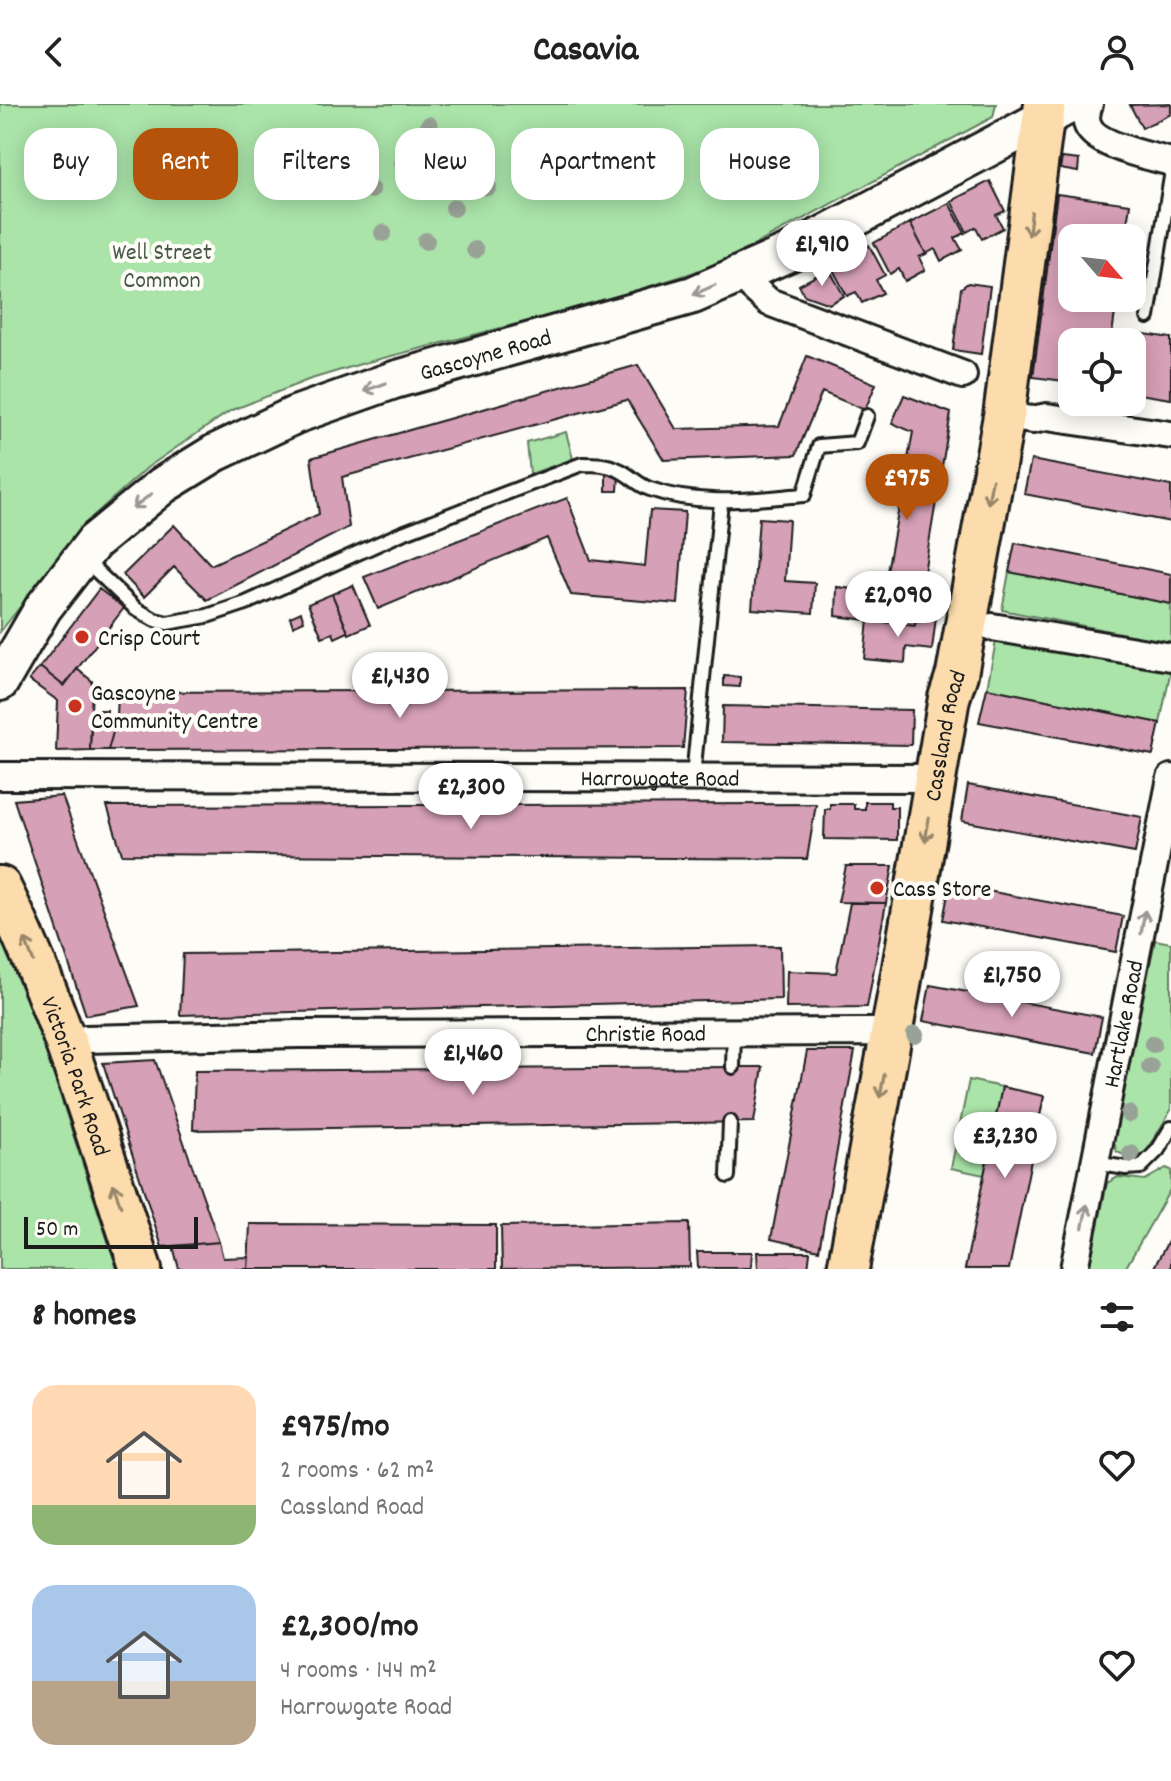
<!DOCTYPE html>
<meta charset="utf-8">
<style>
body{margin:0;font-family:Dekko,sans-serif;background:#f6f6f6;color:#222;height:100vh;display:flex;flex-direction:column;font-size:30px;white-space:nowrap}
*{box-sizing:border-box;margin:0}
p{font-size:26px;color:#767676}
.icon{flex:none;width:44px;height:44px;fill:none;stroke:currentColor;stroke-width:2;stroke-linecap:round;stroke-linejoin:round}
.map{position:relative;height:1165px;overflow:hidden}
.drawer{display:flex;flex-direction:column;background:#fff;flex:1}
.drawer>*{flex:none}
.top-card{position:absolute;left:24px;top:24px;width:1124px;height:72px;display:flex;gap:16px}
.needle{width:52px;rotate:118deg}
.fabs{position:absolute;left:1058px;top:120px;display:grid;gap:16px}
.fabs a{display:grid;place-items:center;width:88px;height:88px;border-radius:16px;background:#fff;box-shadow:0 4px 20px #0003;font-size:40px}
.scale{position:absolute;left:24px;bottom:20px;width:174px;box-sizing:border-box;padding-left:8px;border:4px solid #1c1c1c;border-top:0;font-size:22px;line-height:28px;white-space:nowrap;color:#1c1c1c;-webkit-text-stroke:6px #fdfcf7;paint-order:stroke}
.price{position:absolute;translate:-50% -68px;padding:0 18px;border-radius:28px;background:#fff;color:#222;font-size:26px;line-height:52px;filter:drop-shadow(0 2px 4px #0008)}
.price::after{content:'';position:absolute;left:50%;top:48px;width:24px;height:18px;margin-left:-12px;background:inherit;clip-path:polygon(0 0,100% 0,50% 100%)}
.price.active{background:#b45309;color:#fff}
ul{padding:0;list-style:none}
li{display:flex;align-items:center;gap:24px;height:200px;padding:0 32px}
li span{display:grid;place-items:center;flex:none;width:224px;height:160px;border-radius:24px;color:#555}
li>.icon{margin-inline-start:auto}
span .icon{width:96px;height:96px;fill:#fffc;stroke-width:1}
li b{font-size:34px}
h2{display:flex;justify-content:space-between;align-items:center;height:96px;padding:0 32px;font-size:34px}
.tag{padding:0 28px;border-radius:24px;background:#fff;box-shadow:0 4px 20px #0003;font-size:28px;line-height:72px}
.tag.active{background:#b45309;color:#fff}
header{display:flex;justify-content:space-between;align-items:center;height:104px;padding:0 32px;background:#fff;font-size:36px;font-weight:800}
.map>svg:first-child{display:block}
</style>
<header><svg class="icon" aria-label="back" viewBox="0 0 24 24"><path d="M15 5l-7 7 7 7"/></svg>Casavia<svg class="icon" aria-label="person" viewBox="0 0 24 24"><circle cx="12" cy="8" r="4"/><path d="M4 21q1-7 8-7t8 7"/></svg></header>
<div class="map">
<svg width="1171" height="1165" viewBox="0 0 1171 1165">
<rect width="100%" height="100%" fill="#fdfcf7"/>
<filter id="ink" filterUnits="userSpaceOnUse"><feTurbulence type="fractalNoise" baseFrequency=".0125" numOctaves="2"/><feDisplacementMap in="SourceGraphic" scale="16" xChannelSelector="R" yChannelSelector="G"/><feConvolveMatrix kernelMatrix="1 2 1 2 8 2 1 2 1" color-interpolation-filters="sRGB"/></filter>
<g filter="url(#ink)">
<path fill="#aae4a9" stroke="#638062" stroke-width="2" d="M0 0H996L993 13 726 156 695 168 591 201 364 259 308 276 230 307 148 363 92 413 0 528Z
M566 328 573 355 530 370 527 339Z
M1009 468 1171 500V539L1002 506Z
M998 527 1171 565 1160 619 987 584Z
M0 824 46 948 117 1165H0Z
M1155 836 1171 839V1006L1144 1052 1133 1055 1117 1048 1114 1039Z
M969 976 1002 983 984 1071 951 1064Z
M1166 1064 1171 1066V1084L1125 1165H1089L1107 1079 1118 1073 1145 1076Z"/>
<path fill="#d6a0b7" stroke="#1c1c1c" stroke-width="2" d="M1171 0V10L1142 24 1130 1Z
M1062 54 1079 56 1078 68 1060 65Z
M990 77 1005 107 996 111 1003 124 982 135 976 123 967 128 951 97Z
M1057 90 1130 100 1125 134H1072V194H1117L1111 238H1072V278L1033 273Z
M949 99 965 129 955 134 962 146 941 157 935 145 926 150 910 119Z
M910 119 926 150 919 153 925 166 905 177 899 165 890 170 874 139Z
M869 141 885 171 876 176 883 189 862 199 856 188 847 192 831 162Z
M829 165 844 192 829 200 804 191 799 181Z
M968 179 990 182 981 250 953 246 961 184Z
M1138 229 1171 234V295L1132 289Z
M807 252 876 280 865 306 822 288 796 351 664 356 627 296 342 373 349 423 207 496 174 463 144 493 123 471 174 421 211 461 319 410 311 354 638 261 676 325 779 322Z
M904 291 951 309 915 522 836 512 837 483 883 489 913 328 892 319Z
M1031 356 1171 382V418L1024 390Z
M606 370 619 371 618 387H606Z
M567 394 591 456 645 462 650 406 685 408 678 500 571 491 547 434 378 505 364 473Z
M759 414 789 416 785 477 815 479 813 509 752 505Z
M1015 439 1171 470V500L1009 468Z
M353 481 370 521 349 530 332 490Z
M99 485 124 504 64 582 40 563Z
M332 490 348 528 335 534 333 529 322 533 308 500Z
M301 508 304 517 293 522 290 513Z
M917 510 936 513 932 546 906 543 905 559 864 555 868 516 915 522Z
M40 563 64 582 77 565 92 577 90 646 56 647 58 597 29 576Z
M724 572 740 573V583L724 582Z
M987 584 1160 619 1153 651 979 618Z
M688 586 683 644 108 646 117 614 118 588Z
M723 602 912 606 911 641 722 638Z
M92 606H107L106 615 117 614 108 646H90Z
M968 681 1142 713 1135 749 962 717Z
M62 692 139 902 86 911 14 696Z
M865 698H890V703H897V736L824 735 825 705H830V700H854V705H865Z
M816 700 807 755 122 750 107 702Z
M846 762H893L886 799 838 798Z
M950 780 1123 812 1116 848 943 816Z
M850 799H886L867 903 786 904 787 867 836 869Z
M780 842 781 895 180 911 183 850Z
M930 881 1102 913 1095 949 923 917Z
M807 947H855L819 1146 771 1135Z
M155 956 219 1138 162 1143 103 959Z
M733 963H763L754 1018 193 1026 195 967Z
M1002 983 1044 992 1009 1165H965Z
M689 1119 690 1163 502 1165 501 1122Z
M250 1120 496 1121V1165H248Z
M1171 1132V1165H1153Z
M219 1138 223 1154 249 1153 248 1165H179L173 1142Z
M697 1148H752L751 1164H698Z
M757 1148H810L808 1164 758 1165Z"/>
<g fill="none" stroke-linecap="round" stroke-linejoin="round">
<g stroke="#1c1c1c" stroke-width="18">
<path id="lane" d="M1148 213 1171 73
M84 455 136 505 155 516 167 519 207 512 246 499 400 430 582 360C595 360 607 360 619 366 630 371 638 381 650 385 700 403 754 395 804 391L819 342 857 339 867 312
M693 672 721 398
M733 963 734 928
M1095 1059 1126 1064 1141 1063 1158 1046 1171 1024
M728 1072 730 1018"/>
</g>
<g stroke="#1c1c1c" stroke-width="32">
<g id="street">
<path d="M1089 0C1087 6 1085 13 1087 19 1093 42 1151 52 1171 58"/>
<path d="M745 169 752 183 769 198 963 271"/>
<path d="M1004 312 1032 316 1047 313 1171 331"/>
<path d="M992 523 1171 553"/>
<path id="s1" d="M0 672 936 674"/>
<path id="s2" d="M66 938 85 935 298 930 872 928 892 930"/>
<path id="s3" d="M1074 1165 1171 674"/>
</g>
</g>
<g stroke="#1c1c1c" stroke-width="42">
<g id="secondary">
<path id="s4" d="M0 578 43 504 94 438 163 381 215 349 295 311 394 276 693 191 793 147 1071 0"/>
</g>
</g>
<g stroke="#1c1c1c" stroke-width="46">
<g id="primary">
<path id="s5" d="M0 783C61 904 98 1037 141 1165"/>
<path id="s6" d="M848 1165 899 887 949 594 957 570 1004 312 1045 0"/>
</g>
</g>
<use href="#lane" stroke="#fdfcf7" stroke-width="12"/>
<use href="#street" stroke="#fdfcf7" stroke-width="26"/>
<use href="#secondary" stroke="#fdfcf7" stroke-width="36"/>
<use href="#primary" stroke="#fcdcac" stroke-width="40"/>
</g>
<g fill="#99a296">
<circle cx="429" cy="21" r="9"/>
<circle cx="356" cy="46" r="9"/>
<circle cx="403" cy="58" r="9"/>
<circle cx="488" cy="83" r="9"/>
<circle cx="371" cy="86" r="9"/>
<circle cx="454" cy="104" r="9"/>
<circle cx="383" cy="129" r="9"/>
<circle cx="426" cy="137" r="9"/>
<circle cx="475" cy="146" r="9"/>
<circle cx="915" cy="931" r="9"/>
<circle cx="1153" cy="940" r="9"/>
<circle cx="1150" cy="963" r="9"/>
<circle cx="1129" cy="1010" r="9"/>
<circle cx="1131" cy="1050" r="9"/>
</g>
<defs><path id="oneway-shaft" d="M-6 0H5M1.5-3L5.5 0L1.5 3" fill="none" stroke-width="1.6" stroke-linecap="round" stroke-linejoin="round" transform="scale(2)"/></defs>
<g stroke="#97866b">
<use href="#oneway-shaft" transform="translate(1030 120) rotate(97)"/>
<use href="#oneway-shaft" transform="translate(990 388) rotate(100)"/>
<use href="#oneway-shaft" transform="translate(927 726) rotate(100)"/>
<use href="#oneway-shaft" transform="translate(29 846) rotate(-111)"/>
<use href="#oneway-shaft" transform="translate(882 982) rotate(101)"/>
<use href="#oneway-shaft" transform="translate(117 1091) rotate(-108)"/>
</g>
<g stroke="#989794">
<use href="#oneway-shaft" transform="translate(704 186) rotate(156)"/>
<use href="#oneway-shaft" transform="translate(375 283) rotate(160)"/>
<use href="#oneway-shaft" transform="translate(142 397) rotate(143)"/>
<use href="#oneway-shaft" transform="translate(1143 818) rotate(-80)"/>
<use href="#oneway-shaft" transform="translate(1085 1112) rotate(-79)"/>
</g>
</g>
<g fill="#c8321e" stroke="#fdfcf7" stroke-width="3">
<circle cx="82" cy="533" r="8"/>
<circle cx="75" cy="602" r="8"/>
<circle cx="877" cy="784" r="8"/>
</g>
<g text-anchor="middle" stroke-width="8" stroke-linejoin="round" paint-order="stroke">
<g font-size="24" fill="#475846" stroke="#fdfcf7">
<text x="162" y="155">Well Street<tspan x="162" dy="28">Common</tspan></text>
</g>
<g font-size="24" fill="#1c1c1c" stroke="#fdfcf7">
<text dy="8" stroke="none"><textPath href="#s4" startOffset="608">Gascoyne Road</textPath></text>
<text dy="8" stroke="none"><textPath href="#s6" startOffset="542">Cassland Road</textPath></text>
<text dy="8" stroke="none"><textPath href="#s1" startOffset="660">Harrowgate Road</textPath></text>
<text dy="8" stroke="none"><textPath href="#s3" startOffset="250">Hartlake Road</textPath></text>
<text dy="8" stroke="none"><textPath href="#s2" startOffset="580">Christie Road</textPath></text>
<text dy="8" stroke="none"><textPath href="#s5" startOffset="204">Victoria Park Road</textPath></text>
</g>
<g font-size="24" fill="#1c1c1c" stroke="#fdfcf7" text-anchor="start">
<text x="98" y="541">Crisp Court</text>
<text x="91" y="596">Gascoyne<tspan x="91" dy="28">Community Centre</tspan></text>
<text x="893" y="792">Cass Store</text>
</g>
</g>
</svg>
<div class="fabs">
<a><svg class="needle" viewBox="-14 -14 28 28"><path d="M0-13l5 13h-10z" fill="#e53935"/><path d="M0 13l5-13h-10z" fill="#767676"/></svg></a>
<a><svg class="icon" aria-label="locate" viewBox="0 0 24 24"><circle cx="12" cy="12" r="6"/><path d="M12 2v4M12 18v4M2 12h4M18 12h4"/></svg></a>
</div>
<div class="scale">50 m</div>
<b class="price" style="left:822px;top:184px">£1,910</b>
<b class="price active" style="left:907px;top:418px">£975</b>
<b class="price" style="left:898px;top:535px">£2,090</b>
<b class="price" style="left:400px;top:616px">£1,430</b>
<b class="price" style="left:471px;top:727px">£2,300</b>
<b class="price" style="left:1012px;top:915px">£1,750</b>
<b class="price" style="left:473px;top:993px">£1,460</b>
<b class="price" style="left:1005px;top:1076px">£3,230</b>
<div class="top-card">
<a class="tag">Buy</a>
<a class="tag active">Rent</a>
<a class="tag">Filters</a>
<a class="tag">New</a>
<a class="tag">Apartment</a>
<a class="tag">House</a>
</div>
</div>
<section class="drawer">
<h2>8 homes<svg class="icon" aria-label="filters" viewBox="0 0 24 24"><path d="M4 7h16M4 17h16"/><circle cx="9" cy="7" r="2"/><circle cx="15" cy="17" r="2"/></svg></h2>
<ul>
<li><span style="background:linear-gradient(#ffd9b3 75%,#8fb573 0)"><svg class="icon" aria-label="home" viewBox="0 0 24 24"><path d="M3 11l9-7 9 7M6 9v11h12V9"/></svg></span><div><b>£975/mo</b><p>2 rooms · 62 m²</p><p>Cassland Road</p></div><svg class="icon" aria-label="heart" viewBox="0 0 24 24"><path d="M12 20l-8-8c-3-5 5-10 8-4 3-6 11-1 8 4z"/></svg></li>
<li><span style="background:linear-gradient(#a9c7e8 60%,#b9a48a 0)"><svg class="icon" aria-label="home" viewBox="0 0 24 24"><path d="M3 11l9-7 9 7M6 9v11h12V9"/></svg></span><div><b>£2,300/mo</b><p>4 rooms · 144 m²</p><p>Harrowgate Road</p></div><svg class="icon" aria-label="heart" viewBox="0 0 24 24"><path d="M12 20l-8-8c-3-5 5-10 8-4 3-6 11-1 8 4z"/></svg></li>
</ul>
</section>
